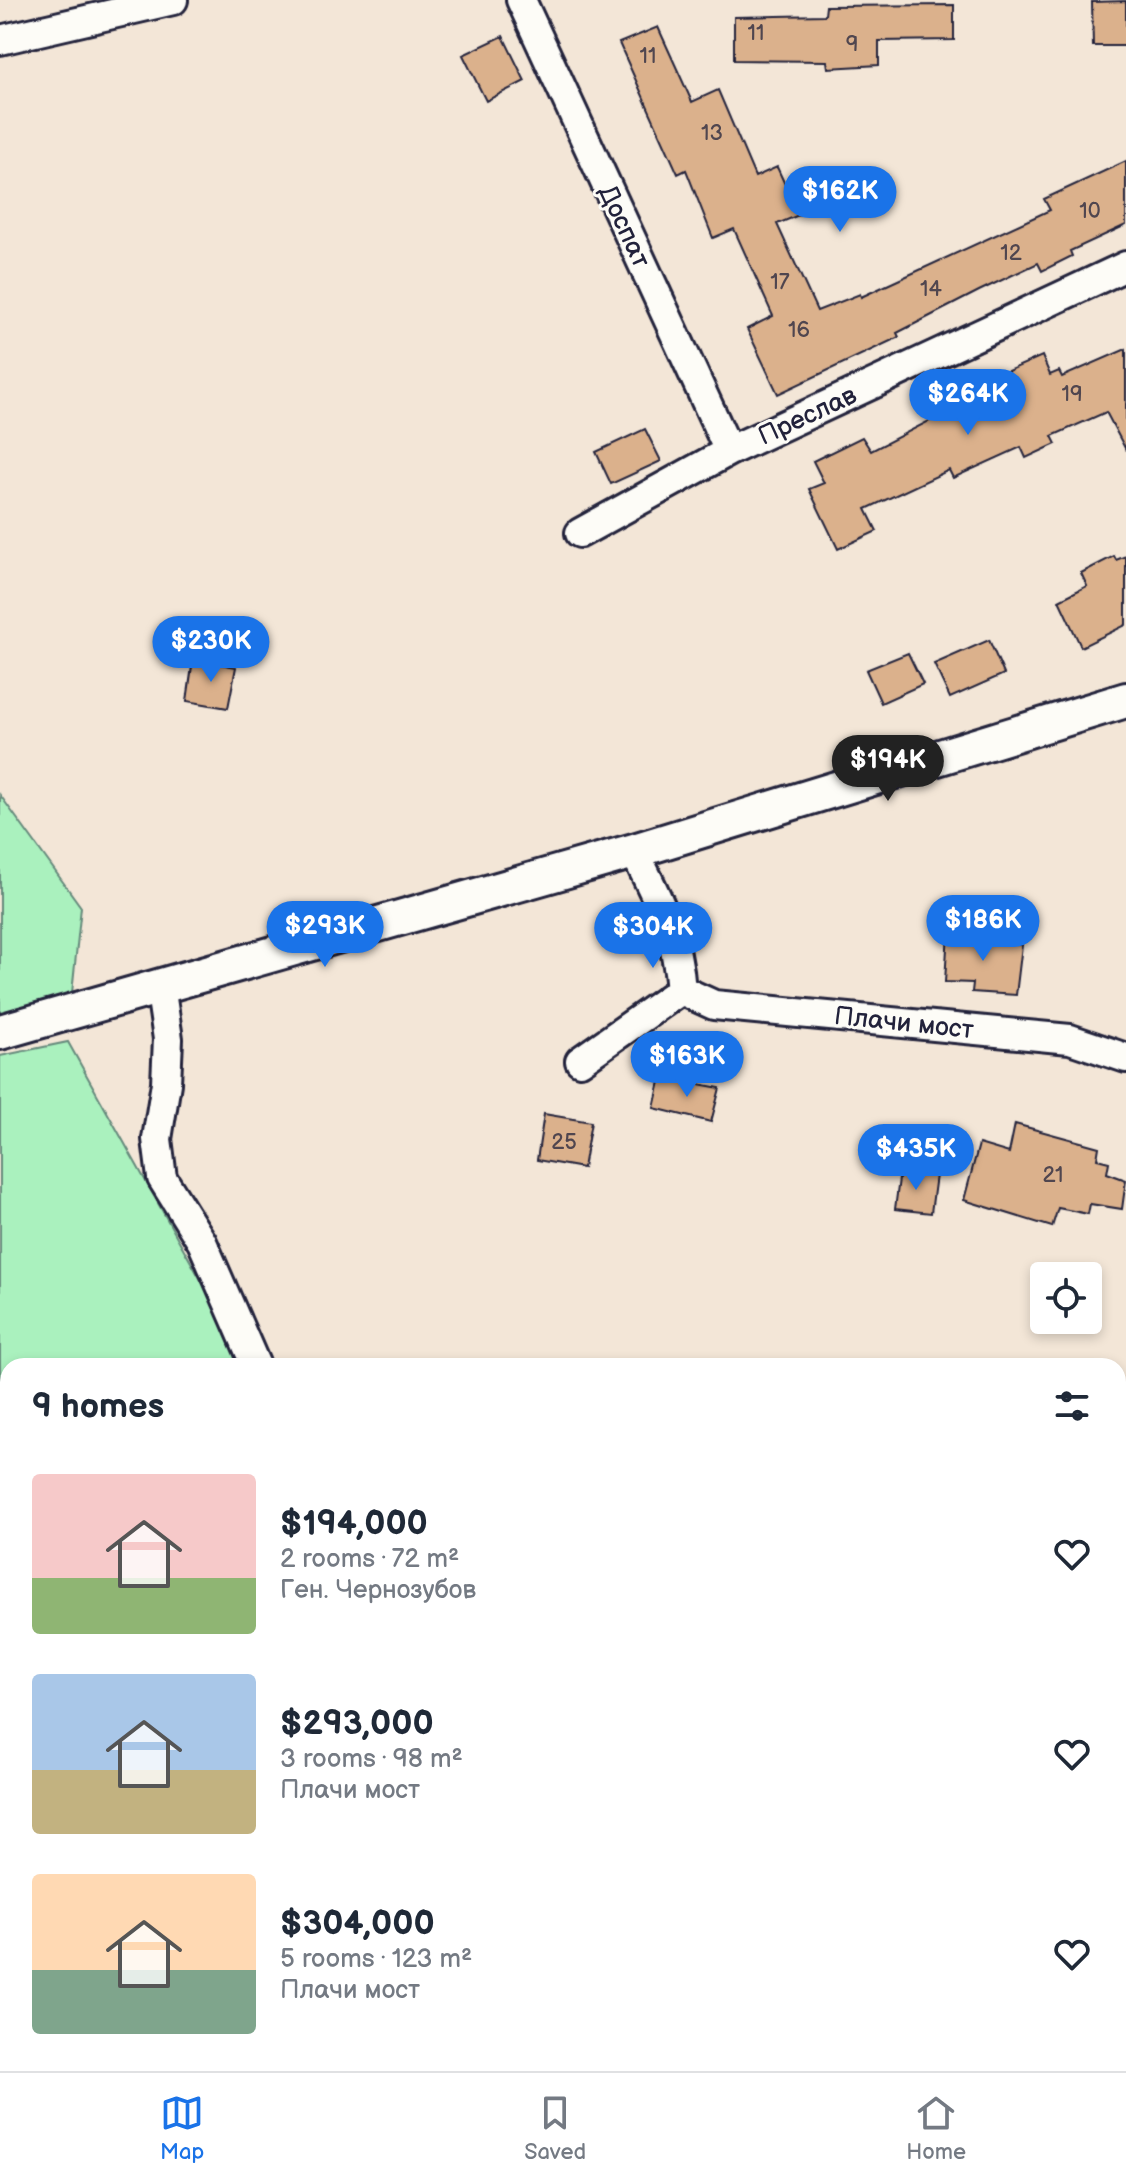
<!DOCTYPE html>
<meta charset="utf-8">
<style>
body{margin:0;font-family:"Balsamiq Sans",sans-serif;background:#f6f6f7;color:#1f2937;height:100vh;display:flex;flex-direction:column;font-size:30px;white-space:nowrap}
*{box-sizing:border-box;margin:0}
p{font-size:26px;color:#747a83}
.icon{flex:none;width:44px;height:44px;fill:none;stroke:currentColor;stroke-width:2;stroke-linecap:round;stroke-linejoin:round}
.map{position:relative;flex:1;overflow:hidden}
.panel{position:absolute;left:0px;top:1358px;width:1126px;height:714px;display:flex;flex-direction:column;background:#fff;border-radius:24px 24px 0 0;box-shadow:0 4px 12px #0003}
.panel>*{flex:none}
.buttons{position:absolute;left:1030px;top:1262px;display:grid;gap:16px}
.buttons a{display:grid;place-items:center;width:72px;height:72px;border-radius:8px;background:#fff;box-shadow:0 4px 12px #0003;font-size:40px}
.price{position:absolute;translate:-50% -68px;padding:0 18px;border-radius:28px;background:#1a73e8;color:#fff;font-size:26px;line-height:52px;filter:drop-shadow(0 2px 4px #0008)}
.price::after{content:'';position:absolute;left:50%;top:48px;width:24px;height:18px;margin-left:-12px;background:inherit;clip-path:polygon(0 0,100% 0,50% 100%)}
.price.selected{background:#222;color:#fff}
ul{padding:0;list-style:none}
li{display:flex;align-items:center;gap:24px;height:200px;padding:0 32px}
li span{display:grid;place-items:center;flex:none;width:224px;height:160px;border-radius:8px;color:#555}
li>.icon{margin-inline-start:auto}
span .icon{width:96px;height:96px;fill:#fffc;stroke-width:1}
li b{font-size:34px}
h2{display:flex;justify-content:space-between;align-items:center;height:96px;padding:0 32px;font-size:34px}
.tabs{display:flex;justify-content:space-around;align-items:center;height:112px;border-top:2px solid #e0e1e3;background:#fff;font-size:22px;color:#747a83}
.tabs a{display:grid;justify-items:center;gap:4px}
.tabs .selected{color:#1a73e8}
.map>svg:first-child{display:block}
</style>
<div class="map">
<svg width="1126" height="2071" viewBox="0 0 1126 2071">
<rect width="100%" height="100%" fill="#f3e6d7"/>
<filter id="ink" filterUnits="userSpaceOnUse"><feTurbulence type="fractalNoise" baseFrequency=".0125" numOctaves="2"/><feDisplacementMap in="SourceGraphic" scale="16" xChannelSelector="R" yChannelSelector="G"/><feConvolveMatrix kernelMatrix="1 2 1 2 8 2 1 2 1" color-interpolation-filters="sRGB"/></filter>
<g filter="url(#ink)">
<path fill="#aaf1be" stroke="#668a7c" stroke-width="2" d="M0 795 81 907 70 1012 0 1031Z
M68 1042 249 1366H8V2064H528L554 2071H0V1056Z
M1118 1812 1126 1814V2071H686L687 2064H1118Z"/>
<path fill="#dbb18c" stroke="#22223b" stroke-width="2" d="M1126 1V46H1093L1092 2Z
M954 5V40L879 41V65L828 68 827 61 734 60V17L825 15 826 6Z
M658 27 692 102 718 90 755 177 777 167 799 215 777 224 817 311 860 294 861 297 1050 210 1044 199 1126 161V225L1070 251 1072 256 1042 271 1038 263 979 291 897 333 899 337 778 394 747 329 773 316 734 229 713 238 686 170 678 174 619 43Z
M503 36 525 81 486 101 463 55Z
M1126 349V450L1106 412 1052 436 1056 444 1026 458 1021 447 953 478 949 470 866 509 877 531 838 549 809 489 824 483 813 461 862 437 871 451 947 412 946 398 1042 356 1050 375 1059 371 1062 377Z
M645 429 661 461 611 484 596 452Z
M1114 556 1116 560 1126 556V625L1081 647 1059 600 1087 586 1081 573Z
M989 640 1004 674 950 698 934 664Z
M908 653 923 684 881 703 866 670Z
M193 659 236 667 228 708 187 701Z
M948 931 982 934V938L1022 945 1016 995 972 992 973 983 945 982Z
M661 1077 720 1088 711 1122 654 1108Z
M544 1114 591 1122 583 1168 537 1160Z
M1015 1124 1099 1147 1097 1159 1109 1162 1107 1173 1126 1180 1122 1209 1090 1204 1088 1214 1058 1208 1052 1227 964 1200 979 1144 1009 1153Z
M900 1171 936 1175 931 1213 895 1209Z"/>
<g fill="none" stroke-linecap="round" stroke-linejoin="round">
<g stroke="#22223b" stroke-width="34">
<path id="minor" d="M521 0 729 451
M0 40 173 0
M580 533 729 451 1126 266
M160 985 168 1039 166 1083 157 1139 162 1178 202 1242 256 1366
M681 990 714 1005 1070 1039 1126 1058
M580 1061 681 990C677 934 658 899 634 851"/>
</g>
<g stroke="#22223b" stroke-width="40">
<path id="tertiary" d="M0 1032 634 851 1126 700"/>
</g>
<use href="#minor" stroke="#fdfcf7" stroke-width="28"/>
<use href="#tertiary" stroke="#fdfcf7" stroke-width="34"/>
</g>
</g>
<g text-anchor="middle" stroke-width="6" stroke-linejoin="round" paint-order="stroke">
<g font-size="22" fill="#50464f">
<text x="756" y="40">11</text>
<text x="852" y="51">9</text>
<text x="648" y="63">11</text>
<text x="712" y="140">13</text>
<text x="1090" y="218">10</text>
<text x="1011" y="260">12</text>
<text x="780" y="289">17</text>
<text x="931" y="296">14</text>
<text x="799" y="337">16</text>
<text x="1072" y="401">19</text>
<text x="564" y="1149">25</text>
<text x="1053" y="1182">21</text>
</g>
<g font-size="26" fill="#22223b" stroke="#fdfcf7">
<text transform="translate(625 226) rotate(65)" y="9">Доспат</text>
<text transform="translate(807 415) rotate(-25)" y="9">Преслав</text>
<text transform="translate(904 1022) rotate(6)" y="9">Плачи мост</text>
</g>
</g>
</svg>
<div class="buttons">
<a><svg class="icon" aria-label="locate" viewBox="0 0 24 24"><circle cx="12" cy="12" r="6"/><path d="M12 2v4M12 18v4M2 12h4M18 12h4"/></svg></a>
</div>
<b class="price" style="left:840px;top:234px">$162K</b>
<b class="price" style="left:968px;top:437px">$264K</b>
<b class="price" style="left:211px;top:684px">$230K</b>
<b class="price selected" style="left:888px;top:803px">$194K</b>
<b class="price" style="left:983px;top:963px">$186K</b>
<b class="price" style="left:325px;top:969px">$293K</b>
<b class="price" style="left:653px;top:970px">$304K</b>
<b class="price" style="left:687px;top:1099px">$163K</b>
<b class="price" style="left:916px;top:1192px">$435K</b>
<section class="panel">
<h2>9 homes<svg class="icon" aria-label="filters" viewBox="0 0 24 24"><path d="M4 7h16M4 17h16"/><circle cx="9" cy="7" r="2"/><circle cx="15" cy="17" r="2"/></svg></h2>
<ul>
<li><span style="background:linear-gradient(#f6c9c9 65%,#8fb573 0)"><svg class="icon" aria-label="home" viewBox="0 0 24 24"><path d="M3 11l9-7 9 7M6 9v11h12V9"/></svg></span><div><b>$194,000</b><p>2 rooms · 72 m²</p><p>Ген. Чернозубов</p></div><svg class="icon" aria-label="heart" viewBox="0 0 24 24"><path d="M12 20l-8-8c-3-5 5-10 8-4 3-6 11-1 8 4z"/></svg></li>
<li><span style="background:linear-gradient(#a9c7e8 60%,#c2b280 0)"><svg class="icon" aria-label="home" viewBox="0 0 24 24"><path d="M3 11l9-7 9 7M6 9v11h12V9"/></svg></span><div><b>$293,000</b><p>3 rooms · 98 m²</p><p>Плачи мост</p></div><svg class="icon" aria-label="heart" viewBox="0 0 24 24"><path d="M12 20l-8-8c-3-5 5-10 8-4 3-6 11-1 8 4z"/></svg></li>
<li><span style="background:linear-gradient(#ffd9b3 60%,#7fa58c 0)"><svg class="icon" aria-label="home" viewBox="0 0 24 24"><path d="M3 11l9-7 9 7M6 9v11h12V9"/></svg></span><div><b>$304,000</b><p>5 rooms · 123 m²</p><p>Плачи мост</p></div><svg class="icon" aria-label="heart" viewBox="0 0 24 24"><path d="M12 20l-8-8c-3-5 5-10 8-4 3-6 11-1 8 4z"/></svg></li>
</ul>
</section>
</div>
<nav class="tabs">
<a class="selected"><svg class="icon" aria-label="map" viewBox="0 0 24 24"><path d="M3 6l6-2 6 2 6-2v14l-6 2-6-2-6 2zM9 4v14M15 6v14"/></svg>Map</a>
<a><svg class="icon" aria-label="saved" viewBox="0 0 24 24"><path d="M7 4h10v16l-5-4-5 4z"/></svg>Saved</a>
<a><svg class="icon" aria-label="home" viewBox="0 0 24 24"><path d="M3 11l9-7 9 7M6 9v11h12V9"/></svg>Home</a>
</nav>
